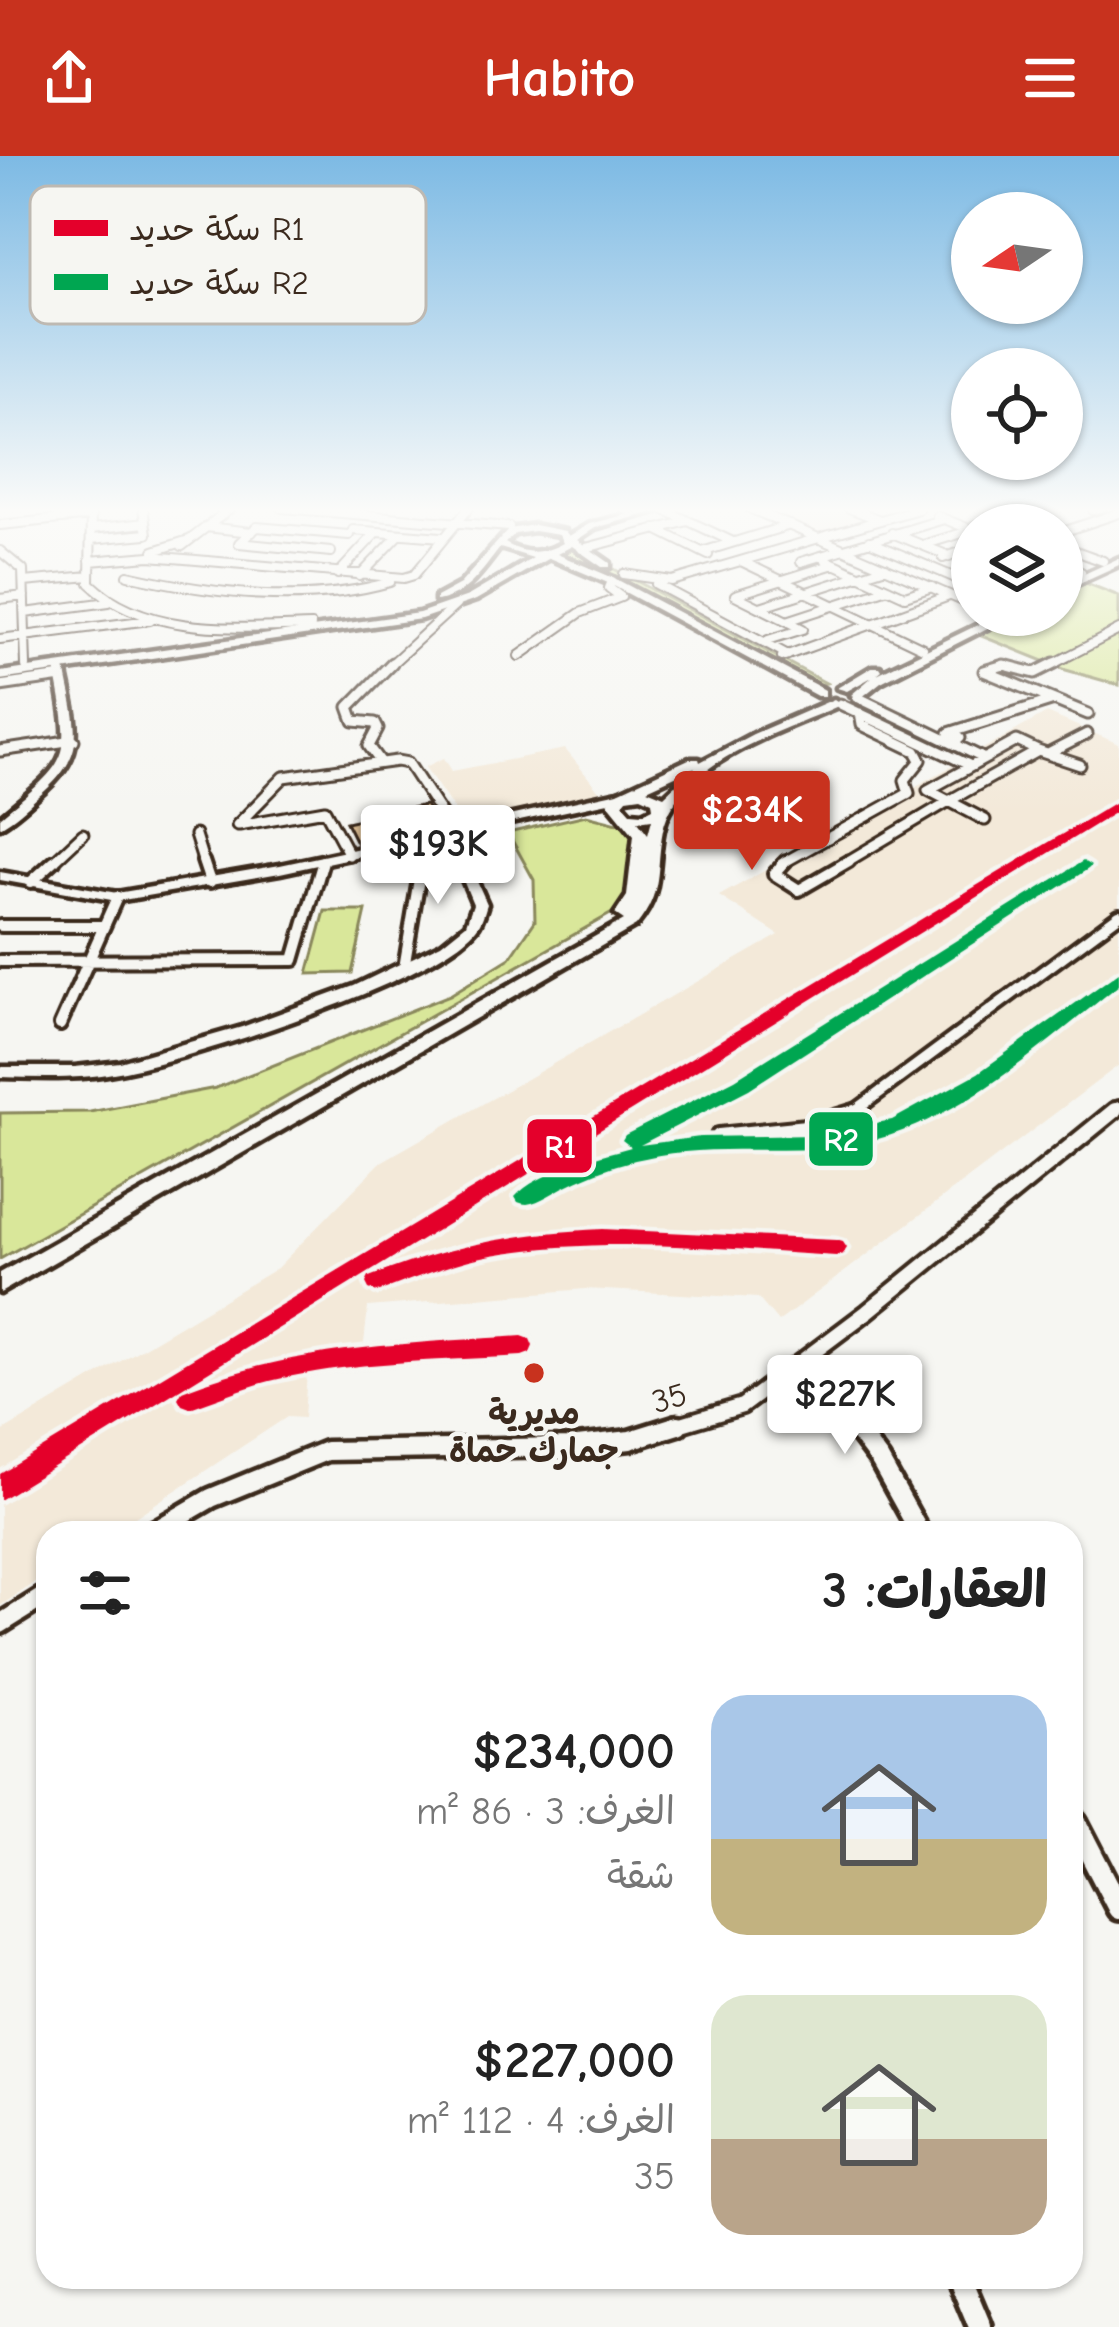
<!DOCTYPE html>
<html lang="ar">
<meta charset="utf-8">
<style>
body{margin:0;font-family:"Comic Neue","Playpen Sans Arabic",sans-serif;background:#f6f6f6;color:#222;direction:rtl;height:100vh;display:flex;flex-direction:column;font-size:45px;white-space:nowrap}
*{box-sizing:border-box;margin:0}
p{font-size:39px;color:#767676}
.icon{flex:none;width:66px;height:66px;fill:none;stroke:currentColor;stroke-width:2;stroke-linecap:round;stroke-linejoin:round}
.map{position:relative;flex:1;overflow:hidden;direction:ltr}
.drawer{position:absolute;left:36px;top:1365px;width:1047px;height:768px;display:flex;flex-direction:column;background:#fff;border-radius:36px;box-shadow:0 3px 9px #0004;direction:rtl}
.drawer>*{flex:none}
.needle{width:78px;rotate:257deg}
.fabs{position:absolute;left:951px;top:36px;display:grid;gap:24px}
.fabs a{display:grid;place-items:center;width:132px;height:132px;border-radius:50%;background:#fff;box-shadow:0 3px 9px #0004;font-size:60px}
.price{position:absolute;translate:-50% -102px;padding:0 27px;border-radius:12px;background:#fff;color:#222;font-size:39px;line-height:78px;filter:drop-shadow(0 3px 6px #0008)}
.price::after{content:'';position:absolute;left:50%;top:72px;width:36px;height:27px;margin-left:-18px;background:inherit;clip-path:polygon(0 0,100% 0,50% 100%)}
.price.active{background:#c8321e;color:#fff}
ul{padding:0;list-style:none}
li{display:flex;align-items:center;gap:36px;height:300px;padding:0 36px}
li span{display:grid;place-items:center;flex:none;width:336px;height:240px;border-radius:36px;color:#555}
li>.icon{margin-inline-start:auto}
span .icon{width:144px;height:144px;fill:#fffc;stroke-width:1}
li b{font-size:51px}
h2{display:flex;justify-content:space-between;align-items:center;height:144px;padding:0 36px;font-size:51px}
header{display:flex;justify-content:space-between;align-items:center;height:156px;padding:0 36px;background:#c8321e;color:#fff;font-size:54px;font-weight:700}
.map>svg:first-child{display:block}
</style>
<header><svg class="icon" aria-label="menu" viewBox="0 0 24 24"><path d="M4 6h16M4 12h16M4 18h16"/></svg>Habito<svg class="icon" aria-label="share" viewBox="0 0 24 24"><path d="M12 15V3M7 8l5-5 5 5M5 13v7h14v-7"/></svg></header>
<div class="map">
<svg width="1119" height="2171" viewBox="0 0 1119 2171">
<rect width="100%" height="100%" fill="#f6f6f2"/>
<filter id="ink" filterUnits="userSpaceOnUse"><feTurbulence type="fractalNoise" baseFrequency=".00833" numOctaves="2"/><feDisplacementMap in="SourceGraphic" scale="24" xChannelSelector="R" yChannelSelector="G"/><feConvolveMatrix kernelMatrix="1 2 1 2 8 2 1 2 1" color-interpolation-filters="sRGB"/></filter>
<g filter="url(#ink)">
<path fill="#f3e9d9" d="M813 352H842L872 364 821 379 779 361Z
M1047 557 1119 588V909L778 1166 758 1142 585 1133 368 1151 363 1196 308 1200 304 1262 287 1261 111 1377H48V1418L0 1450V1277L277 1112 381 1006 779 779 719 740Z
M565 593 604 641 481 667 459 661 425 611 444 602 452 615Z"/>
<path fill="#d9e79a" stroke="#8a885c" stroke-width="3" d="M573 391 826 527 816 530 559 397Z
M1086 427 1119 440V529L1066 514 979 479 1019 459H1062V439Z
M586 659 622 668 631 679 629 734 621 752 0 1103V957L90 956 216 932 450 839 510 802 535 765 534 724 508 677Z
M325 755H366L352 817 308 818Z"/>
<path fill="#eccb9e" stroke="#3b2a1e" stroke-width="3" d="M425 649 434 663 427 673 357 688 346 666Z"/>
<g fill="none" stroke-linecap="round" stroke-linejoin="round">
<g stroke="#3b2a1e" stroke-width="12">
<path id="street-far5" d="M91 352 90 427C146 481 239 472 311 470
M282 352 509 371
M624 352 630 355
M661 352 733 386
M749 352 972 449
M849 352 880 364
M1093 354 1101 352
M937 360 972 374
M0 369 91 360
M975 369 1030 352
M206 371 252 376
M91 373 145 367
M656 373 708 399
M353 374 442 381
M1062 376 1119 357
M892 377 949 400
M91 383 147 378 143 352
M869 385 972 429
M923 389 972 374
M182 390 231 352
M1062 390 1103 405
M582 393 688 365
M0 395 23 414 26 510
M154 395 189 384
M331 396 239 387 257 371 349 379
M702 396 790 369
M943 402 972 392
M826 404 905 440 932 431
M90 405 150 400 404 422 414 419 469 352
M743 406 923 492
M801 406 944 363
M1062 408 1081 416
M338 418 377 376
M624 418 672 425 918 353
M128 419C212 438 306 450 390 426
M360 420 400 378
M24 426 90 420
M656 428 788 499
M0 443 24 440
M760 451 886 411
M25 457 109 446
M787 465 888 432
M0 483 150 464
M768 484 803 473 735 439 834 408
M519 500 580 457 621 441 609 432 612 425
M782 501 949 440
M389 510 456 449
M1001 510H1007
M1049 510 1119 474"/>
</g>
<g stroke="#3b2a1e" stroke-width="15">
<path id="street-far4" d="M1055 507 1035 517 1004 509 984 515 1088 558
M0 530 62 521
M857 541 983 602
M840 548 969 609
M960 582 949 577 1054 544
M1017 585 1038 595 949 645 928 634Z
M0 595 74 584
M1038 595 1080 609
M1050 597 1087 578
M380 605 369 590 378 573 375 567 354 565 349 551 392 507
M237 669 284 621 397 605 408 607 448 668
M239 669 325 654 349 699
M195 679 204 708
M51 708 83 678
M422 708 426 682
M781 708 909 637 905 624 921 604 916 595 862 569 860 557
M843 708 949 645 985 664"/>
</g>
<g stroke="#3b2a1e" stroke-width="18">
<path id="street-far3" d="M203 705 210 726
M786 705 774 718 799 734 849 705
M31 726 54 705
M0 770H104
M0 805 294 804 323 705
M404 812 422 705
M60 869 117 741
M852 957 1119 759
M1111 957 1119 951"/>
</g>
<g stroke="#3b2a1e" stroke-width="22">
<path id="street-far2" d="M719 980 806 971 861 954
M804 1204 855 1272
M668 1272 742 1250 867 1156 1115 954"/>
</g>
<g stroke="#3b2a1e" stroke-width="27">
<path id="street-far1" d="M853 1269 880 1305 920 1377
M151 1377 211 1342 326 1295 569 1291 630 1284 678 1269
M0 1468 48 1438
M1071 1659 1077 1670"/>
</g>
<g stroke="#3b2a1e" stroke-width="32">
<path id="street" d="M1075 1667 1119 1752
M959 2121 980 2171"/>
</g>
<g stroke="#3b2a1e" stroke-width="9">
<path id="secondary" d="M60 509 65 512C77 573 90 597 38 641 26 652 14 663 0 671V661C72 602 72 604 55 512Z
M623 635 627 636V642L473 675 465 686 460 687 487 748C484 757 482 766 476 773 433 826 191 903 119 916 80 924 40 922 0 921V911H75L120 906 242 871 354 830 441 788 466 768 473 748 448 688 433 684 280 717 117 745 0 724V716L117 737 280 709 430 677 436 667C445 665 459 663 467 669ZM444 673H457L460 676 457 680 442 679Z"/>
</g>
<g stroke="#3b2a1e" stroke-width="9">
<path id="primary" d="M653 352H668L595 372 577 384 610 407V411H602L572 390 557 398 616 423 825 534V540H817L608 427 549 402 476 444 421 463 0 524V516L419 457 468 440 533 402 500 392C482 415 466 441 436 445V441L460 428 509 373 534 369 565 375 569 380 589 368ZM534 375 559 379 563 387C543 398 525 399 505 387L515 378Z
M1119 402V409L1062 435V428Z
M998 459H1013L881 526 861 542 851 539 872 521 847 535 837 532 872 511H880L882 514 877 518Z
M834 543 840 547 838 550C782 575 677 607 663 674 655 714 664 736 636 770L0 1137V1117L624 764 615 758 627 740 634 679 608 647 618 636 689 603H699L700 606 753 578ZM695 611 664 640 647 633ZM641 640 652 645 653 652 643 657 631 656 623 647 627 642ZM652 663 648 678 638 665Z"/>
</g>
<use href="#street-far5" stroke="#f6f6f2" stroke-width="8"/>
<use href="#street-far4" stroke="#f6f6f2" stroke-width="9"/>
<use href="#street-far3" stroke="#f6f6f2" stroke-width="10"/>
<use href="#street-far2" stroke="#f6f6f2" stroke-width="14"/>
<use href="#street-far1" stroke="#f6f6f2" stroke-width="18"/>
<use href="#street" stroke="#f6f6f2" stroke-width="22"/>
<use href="#secondary" fill="#f6f6f2" fill-rule="evenodd"/>
<use href="#primary" fill="#f6f6f2" fill-rule="evenodd"/>
<g stroke="#f6f6f2" stroke-width="9">
<path id="rail-1" d="M1119 644V654L0 1344V1318Z
M603 1073 836 1084 843 1086 847 1092 843 1098 836 1100C722 1093 606 1080 492 1099 452 1106 415 1123 377 1136L369 1133 366 1127 369 1121C452 1089 515 1077 603 1073Z
M522 1180 530 1183 533 1190 530 1197 522 1200C438 1205 352 1205 270 1225 242 1232 217 1243 190 1252L182 1249 178 1242 182 1235C297 1190 401 1188 522 1180Z"/>
</g>
<g stroke="#f6f6f2" stroke-width="9">
<path id="rail-2" d="M1083 705 1091 710 1088 713 749 933 640 989 700 981 814 979 892 964 978 917 1119 816V829C1035 895 948 978 837 991 773 998 708 988 645 1002 618 1007 593 1017 568 1029 556 1034 540 1047 527 1048 524 1048 521 1047 518 1046L515 1041C537 1016 598 1000 631 991L622 984 625 979 735 923Z"/>
</g>
<use href="#rail-1" fill="#e4002b" fill-rule="evenodd"/>
<use href="#rail-2" fill="#00a651" fill-rule="evenodd"/>
</g>
</g>
<linearGradient id="sky" x2="0" y2="1"><stop stop-color="#7dbae4"/><stop offset="0.54" stop-color="#fbfbf9"/><stop offset="1" stop-color="#fbfbf9" stop-opacity="0"/></linearGradient>
<rect width="1119" height="656" fill="url(#sky)"/>
<circle fill="#c8321e" stroke="#f6f6f2" stroke-width="4.5" cx="534" cy="1217" r="12"/>
<g text-anchor="middle" stroke-width="9" stroke-linejoin="round" paint-order="stroke">
<g font-size="33" fill="#3b2a1e" stroke="#f6f6f2">
<text transform="translate(669 1241) rotate(-17)" y="12">35</text>
</g>
<g font-size="33" font-weight="bold" fill="#3b2a1e" stroke="#f6f6f2">
<text x="534" y="1268">مديرية<tspan x="534" dy="38">جمارك حماة</tspan></text>
</g>
</g>
<rect x="30" y="30" width="396" height="138" rx="18" fill="#f6f6f2" stroke="#beb9b2" stroke-width="3"/>
<rect x="54" y="64" width="54" height="16" fill="#e4002b"/>
<rect x="54" y="118" width="54" height="16" fill="#00a651"/>
<g font-size="33" fill="#3b2a1e">
<text x="129" y="84">سكة حديد R1</text>
<text x="129" y="138">سكة حديد R2</text>
</g>
<g stroke="#f6f6f2" stroke-width="4.5">
<rect x="807" y="954" width="68" height="58" rx="12" fill="#00a651"/>
<rect x="525" y="961" width="69" height="58" rx="12" fill="#e4002b"/>
</g>
<g font-size="33" text-anchor="middle" font-weight="bold" fill="#fff">
<text x="841" y="995">R2</text>
<text x="560" y="1002">R1</text>
</g>
</svg>
<div class="fabs">
<a><svg class="needle" viewBox="-14 -14 28 28"><path d="M0-13l5 13h-10z" fill="#e53935"/><path d="M0 13l5-13h-10z" fill="#767676"/></svg></a>
<a><svg class="icon" aria-label="locate" viewBox="0 0 24 24"><circle cx="12" cy="12" r="6"/><path d="M12 2v4M12 18v4M2 12h4M18 12h4"/></svg></a>
<a><svg class="icon" aria-label="layers" viewBox="0 0 24 24"><path d="M12 4l9 5-9 5-9-5zM3 14l9 5 9-5"/></svg></a>
</div>
<b class="price active" style="left:752px;top:717px">$234K</b>
<b class="price" style="left:438px;top:751px">$193K</b>
<b class="price" style="left:845px;top:1301px">$227K</b>
<section class="drawer">
<h2>العقارات: 3<svg class="icon" aria-label="filters" viewBox="0 0 24 24"><path d="M4 7h16M4 17h16"/><circle cx="9" cy="7" r="2"/><circle cx="15" cy="17" r="2"/></svg></h2>
<ul>
<li><span style="background:linear-gradient(#a9c7e8 60%,#c2b280 0)"><svg class="icon" aria-label="home" viewBox="0 0 24 24"><path d="M3 11l9-7 9 7M6 9v11h12V9"/></svg></span><div><b>$234,000</b><p>الغرف: 3 · 86 m²</p><p>شقة</p></div></li>
<li><span style="background:linear-gradient(#dfe7d0 60%,#b9a48a 0)"><svg class="icon" aria-label="home" viewBox="0 0 24 24"><path d="M3 11l9-7 9 7M6 9v11h12V9"/></svg></span><div><b>$227,000</b><p>الغرف: 4 · 112 m²</p><p>35</p></div></li>
</ul>
</section>
</div>
